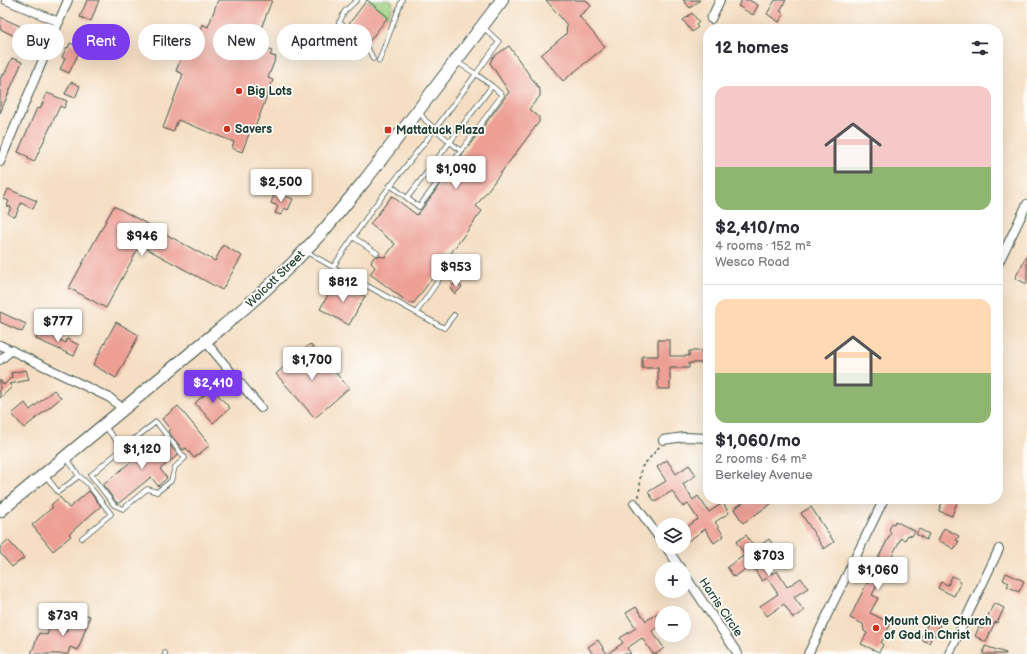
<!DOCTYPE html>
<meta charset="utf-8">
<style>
body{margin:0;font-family:"Balsamiq Sans",sans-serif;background:#f7f7f7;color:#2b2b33;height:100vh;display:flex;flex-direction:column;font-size:15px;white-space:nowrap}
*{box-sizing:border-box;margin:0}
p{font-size:13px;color:#7c7c81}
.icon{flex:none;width:22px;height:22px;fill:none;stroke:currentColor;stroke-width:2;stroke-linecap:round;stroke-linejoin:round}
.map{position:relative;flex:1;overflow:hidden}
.side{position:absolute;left:703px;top:24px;width:300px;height:480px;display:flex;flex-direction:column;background:#fff;border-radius:16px;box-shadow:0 4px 16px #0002}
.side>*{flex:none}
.top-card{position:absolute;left:12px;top:24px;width:380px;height:36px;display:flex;gap:8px}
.buttons{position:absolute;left:655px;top:518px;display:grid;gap:8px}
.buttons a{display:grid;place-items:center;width:36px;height:36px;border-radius:50%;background:#fff;box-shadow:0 4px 16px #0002;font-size:20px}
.price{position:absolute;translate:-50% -34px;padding:0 9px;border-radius:4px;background:#fff;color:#222;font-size:13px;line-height:26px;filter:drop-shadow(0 1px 2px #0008)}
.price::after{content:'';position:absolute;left:50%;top:24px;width:12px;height:9px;margin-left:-6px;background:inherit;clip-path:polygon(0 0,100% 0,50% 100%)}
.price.on{background:#7c3aed;color:#fff}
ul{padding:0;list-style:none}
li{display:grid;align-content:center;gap:8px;height:212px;padding:0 12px}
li+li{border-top:1px solid #e1e1e2}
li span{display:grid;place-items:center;height:124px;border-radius:12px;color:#555}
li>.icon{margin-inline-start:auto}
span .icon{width:72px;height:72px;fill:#fffc;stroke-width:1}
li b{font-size:17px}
h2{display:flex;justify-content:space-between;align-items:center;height:48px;padding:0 12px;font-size:17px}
.chip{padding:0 14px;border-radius:18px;background:#fff;box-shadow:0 4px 16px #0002;font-size:14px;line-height:36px}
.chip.on{background:#7c3aed;color:#fff}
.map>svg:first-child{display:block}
</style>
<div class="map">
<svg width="1027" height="654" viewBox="0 0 1027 654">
<rect width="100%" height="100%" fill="#fdfcf7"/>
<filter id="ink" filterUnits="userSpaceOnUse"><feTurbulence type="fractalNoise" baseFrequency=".025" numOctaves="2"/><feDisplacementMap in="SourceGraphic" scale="8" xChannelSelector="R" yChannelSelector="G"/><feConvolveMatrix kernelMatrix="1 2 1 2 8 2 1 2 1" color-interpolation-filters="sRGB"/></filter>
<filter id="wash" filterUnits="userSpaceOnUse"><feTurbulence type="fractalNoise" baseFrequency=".012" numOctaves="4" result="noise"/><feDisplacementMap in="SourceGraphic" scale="16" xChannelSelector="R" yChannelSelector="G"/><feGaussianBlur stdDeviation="0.9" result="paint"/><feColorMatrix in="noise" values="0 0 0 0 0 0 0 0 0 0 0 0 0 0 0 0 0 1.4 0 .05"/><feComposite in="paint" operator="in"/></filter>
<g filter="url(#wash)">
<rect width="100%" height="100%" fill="#f5dec3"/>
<path fill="#9cd080" stroke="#5e865a" d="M367 0H392C394 5 390 12 388 17Z
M339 31H341L360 45 362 49 339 38 338 36Z"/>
<g id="blocks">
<path fill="#ed9f94" d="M87 0H99L91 21 80 17Z
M218 0H272L255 44 272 51 270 55 276 57 268 78 273 80 254 130 251 129 242 152 232 148 234 142 178 120 173 132 163 128 183 74 176 71 183 53 190 56 202 24 208 27Z
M367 0 388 17 368 43 348 25Z
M546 0H586L591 6 579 16 605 47 563 81 541 55 566 34 567 25Z
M683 0H700L690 8Z
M742 0H749L758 5 753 15 738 6Z
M775 0H786L780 11 784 14 779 22 767 14Z
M692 13 699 22 696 25 698 27 692 32 683 20Z
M0 17 20 26 15 36 0 29Z
M70 43 81 48 69 73 60 69 65 59 62 57 67 47 68 48Z
M509 46 540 90V96L529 109 539 117V122L476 206 482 211 414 303H409L370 274 375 267 371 263 373 258 376 256 385 257 395 244 370 224 392 196 417 215 422 209 509 92 490 63 493 57Z
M12 58 22 62 0 113V80L2 74 4 75Z
M71 82 80 86 75 98 65 94Z
M47 93 67 101 64 108 60 106 34 162 28 159 29 157 18 152 37 108 40 109Z
M8 189 37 201 33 209 21 203 15 217 8 214 11 207 7 206 9 201 4 199Z
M275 192 293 199 288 210 284 208 281 215 275 213 278 206 271 203Z
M114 206 215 261 223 245 242 256 222 290 140 245 106 308 69 288Z
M1027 255V284L1015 278Z
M336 281 365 296 349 325 320 309Z
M456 282 462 287 455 294 450 288Z
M0 312 26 324 22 332 0 322Z
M116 322 139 335 116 378 93 365Z
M40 330 66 343 67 339 79 345 74 356 36 339Z
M658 340H670V356H689V351H708V363H689V368H670V389H658V368H642V356H658Z
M310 344 349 388 315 418 276 374Z
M26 370 29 380 9 384 12 387 0 398V380L4 385 12 377 11 373Z
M218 385 223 390 218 395 230 408 213 423 195 403 212 388 213 389Z
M54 390 61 398 24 428 12 414 25 403 30 410Z
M178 406 210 445 194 458 186 448 183 450 168 431 170 429 162 419Z
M162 436 178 455 160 469 167 478 158 486 151 477 119 503H117L103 485Z
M667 460 676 474 689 465 696 475 683 484 693 500 698 496 709 512 723 503 729 513 715 522 724 536 714 543 705 529 688 541 684 536V529L698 519 688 504 683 507 672 491 655 502 648 492 666 481 657 467Z
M89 491 101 506 69 534 71 536 53 551 32 525 53 507 51 505 60 497 69 508Z
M748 499H778L743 523 734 509Z
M943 499H950L957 502 952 516 939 511Z
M811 507 834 542 824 549 801 513Z
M895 521 915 531 912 536 908 535 905 540 901 538 890 560 893 561 888 571 885 570 872 595 878 598 870 613 891 623 881 643 883 645 879 652 861 644 867 633 864 631 863 624 850 618 858 601 876 565 875 564 891 533 889 530 892 523 894 524Z
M944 528 959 536 956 540 959 541 954 549 938 540Z
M919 529 929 534 926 540 916 534Z
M746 535 755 549 769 539 776 549 762 559 772 574 777 571 787 587 801 578 808 588 794 597 804 611 793 618 784 604 767 616 760 606 778 594 767 578 762 581 752 565 734 577 727 567 745 555 736 542Z
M8 540 24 558 12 567 0 553V547Z
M1006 573 1024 581 1019 592 1007 586 1009 583 1003 580Z
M952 576 959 579 958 581 961 582 954 596 938 588 941 582 948 585Z
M994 603 1004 608 997 623 995 622 986 642 975 636 979 627 982 629Z
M636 607 646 621 659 612 662 616V624L652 631 664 648 656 654H653L642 638 627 648 631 654H593L588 647 598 640 607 654 623 643 620 638 636 628 626 613Z
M74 610 90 616 78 650 70 647 68 654H31L39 633 47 635 50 626 66 632Z
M931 617 941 622 935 636 933 635 929 643 920 639Z
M985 646 1006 653V654H983Z"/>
</g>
</g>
<g filter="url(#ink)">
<use href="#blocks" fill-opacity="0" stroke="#3f5549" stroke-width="1"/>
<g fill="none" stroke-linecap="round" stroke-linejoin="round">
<g stroke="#3f5549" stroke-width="5.5">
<path id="service" d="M339 22C351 33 368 43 373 59
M332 42 341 19 345 11 357 0
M379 61 402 0
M419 111 425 120 435 129 476 74 457 62
M461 151 502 95 492 86
M407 198 419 207 461 151 450 142 492 86 476 74 499 42 483 27
M353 237 377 253
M305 251 333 267 373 208 435 129 450 142 407 198 390 185
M333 267 444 328 454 315
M416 313 442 275
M104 426 123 448 91 475 114 505 123 509 147 489 157 492 171 481 175 467 185 458 156 422 123 448
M46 476 58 492 79 476 66 457
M79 476 87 483 111 514 82 538
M165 654V653"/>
</g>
<g stroke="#3f5549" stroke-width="10">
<path id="minor" d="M6 0 59 22
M711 19 720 0
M0 162 68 0
M998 264 1027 204
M205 341 261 408
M0 345 110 398 123 409
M0 360 12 350
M663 440 684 437 708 438
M634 503 662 542
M666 547 681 569
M684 574 738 654
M808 654 884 499
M949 654 999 549"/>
</g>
<g stroke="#3f5549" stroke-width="14">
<path id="secondary" d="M0 511 220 329 265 290 293 263 325 229 366 179 502 0"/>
</g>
<path stroke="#3f5549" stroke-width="1.5" stroke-dasharray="3 3" stroke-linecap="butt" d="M639 497 641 468 660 446"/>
<use href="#service" stroke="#fff" stroke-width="4"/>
<use href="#minor" stroke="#fff" stroke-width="8"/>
<use href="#secondary" stroke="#fff" stroke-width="12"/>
</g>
</g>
<g fill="#c8321e" stroke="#fdfcf7" stroke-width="1.5">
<circle cx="239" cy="91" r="4"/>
<circle cx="227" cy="129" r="4"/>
<rect x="384" y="126" width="8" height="8" rx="2"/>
<circle cx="876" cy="628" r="4"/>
</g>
<g text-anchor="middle" stroke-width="3.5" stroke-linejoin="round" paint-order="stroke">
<g font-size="12" font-weight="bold" fill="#1f3d34" stroke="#fdfcf7" text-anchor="start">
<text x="247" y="95">Big Lots</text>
<text x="235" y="133">Savers</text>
<text x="396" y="134">Mattatuck Plaza</text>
<text x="884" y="625">Mount Olive Church<tspan x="884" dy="14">of God in Christ</tspan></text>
</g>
<g font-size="12" fill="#1f3d34" stroke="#fdfcf7">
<text transform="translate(275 279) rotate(-44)" y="4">Wolcott Street</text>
<text transform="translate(721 607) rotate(56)" y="4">Harris Circle</text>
</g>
</g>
</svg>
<div class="buttons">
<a><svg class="icon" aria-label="layers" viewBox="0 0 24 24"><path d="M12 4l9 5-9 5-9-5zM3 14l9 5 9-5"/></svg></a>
<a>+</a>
<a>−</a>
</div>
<b class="price" style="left:456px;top:190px">$1,090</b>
<b class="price" style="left:281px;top:203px">$2,500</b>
<b class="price" style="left:142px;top:257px">$946</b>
<b class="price" style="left:456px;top:288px">$953</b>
<b class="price" style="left:343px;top:303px">$812</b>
<b class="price" style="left:58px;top:343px">$777</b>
<b class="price" style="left:312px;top:381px">$1,700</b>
<b class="price on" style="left:213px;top:404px">$2,410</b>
<b class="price" style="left:142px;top:470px">$1,120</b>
<b class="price" style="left:769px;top:577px">$703</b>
<b class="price" style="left:878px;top:591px">$1,060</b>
<b class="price" style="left:63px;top:637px">$739</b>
<div class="top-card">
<a class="chip">Buy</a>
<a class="chip on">Rent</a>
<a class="chip">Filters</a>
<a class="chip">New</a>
<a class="chip">Apartment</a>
</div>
<section class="side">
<h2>12 homes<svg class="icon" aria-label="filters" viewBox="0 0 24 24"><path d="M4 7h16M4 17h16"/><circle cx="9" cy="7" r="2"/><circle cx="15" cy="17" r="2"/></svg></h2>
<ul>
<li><span style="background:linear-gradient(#f6c9c9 65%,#8fb573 0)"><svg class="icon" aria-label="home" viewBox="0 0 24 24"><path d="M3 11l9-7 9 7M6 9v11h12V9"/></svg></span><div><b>$2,410/mo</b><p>4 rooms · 152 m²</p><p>Wesco Road</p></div></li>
<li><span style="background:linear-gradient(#ffd9b3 60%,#8fb573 0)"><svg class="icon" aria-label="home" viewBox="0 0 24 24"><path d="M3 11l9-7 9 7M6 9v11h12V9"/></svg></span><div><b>$1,060/mo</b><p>2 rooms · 64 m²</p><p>Berkeley Avenue</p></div></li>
</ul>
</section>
</div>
